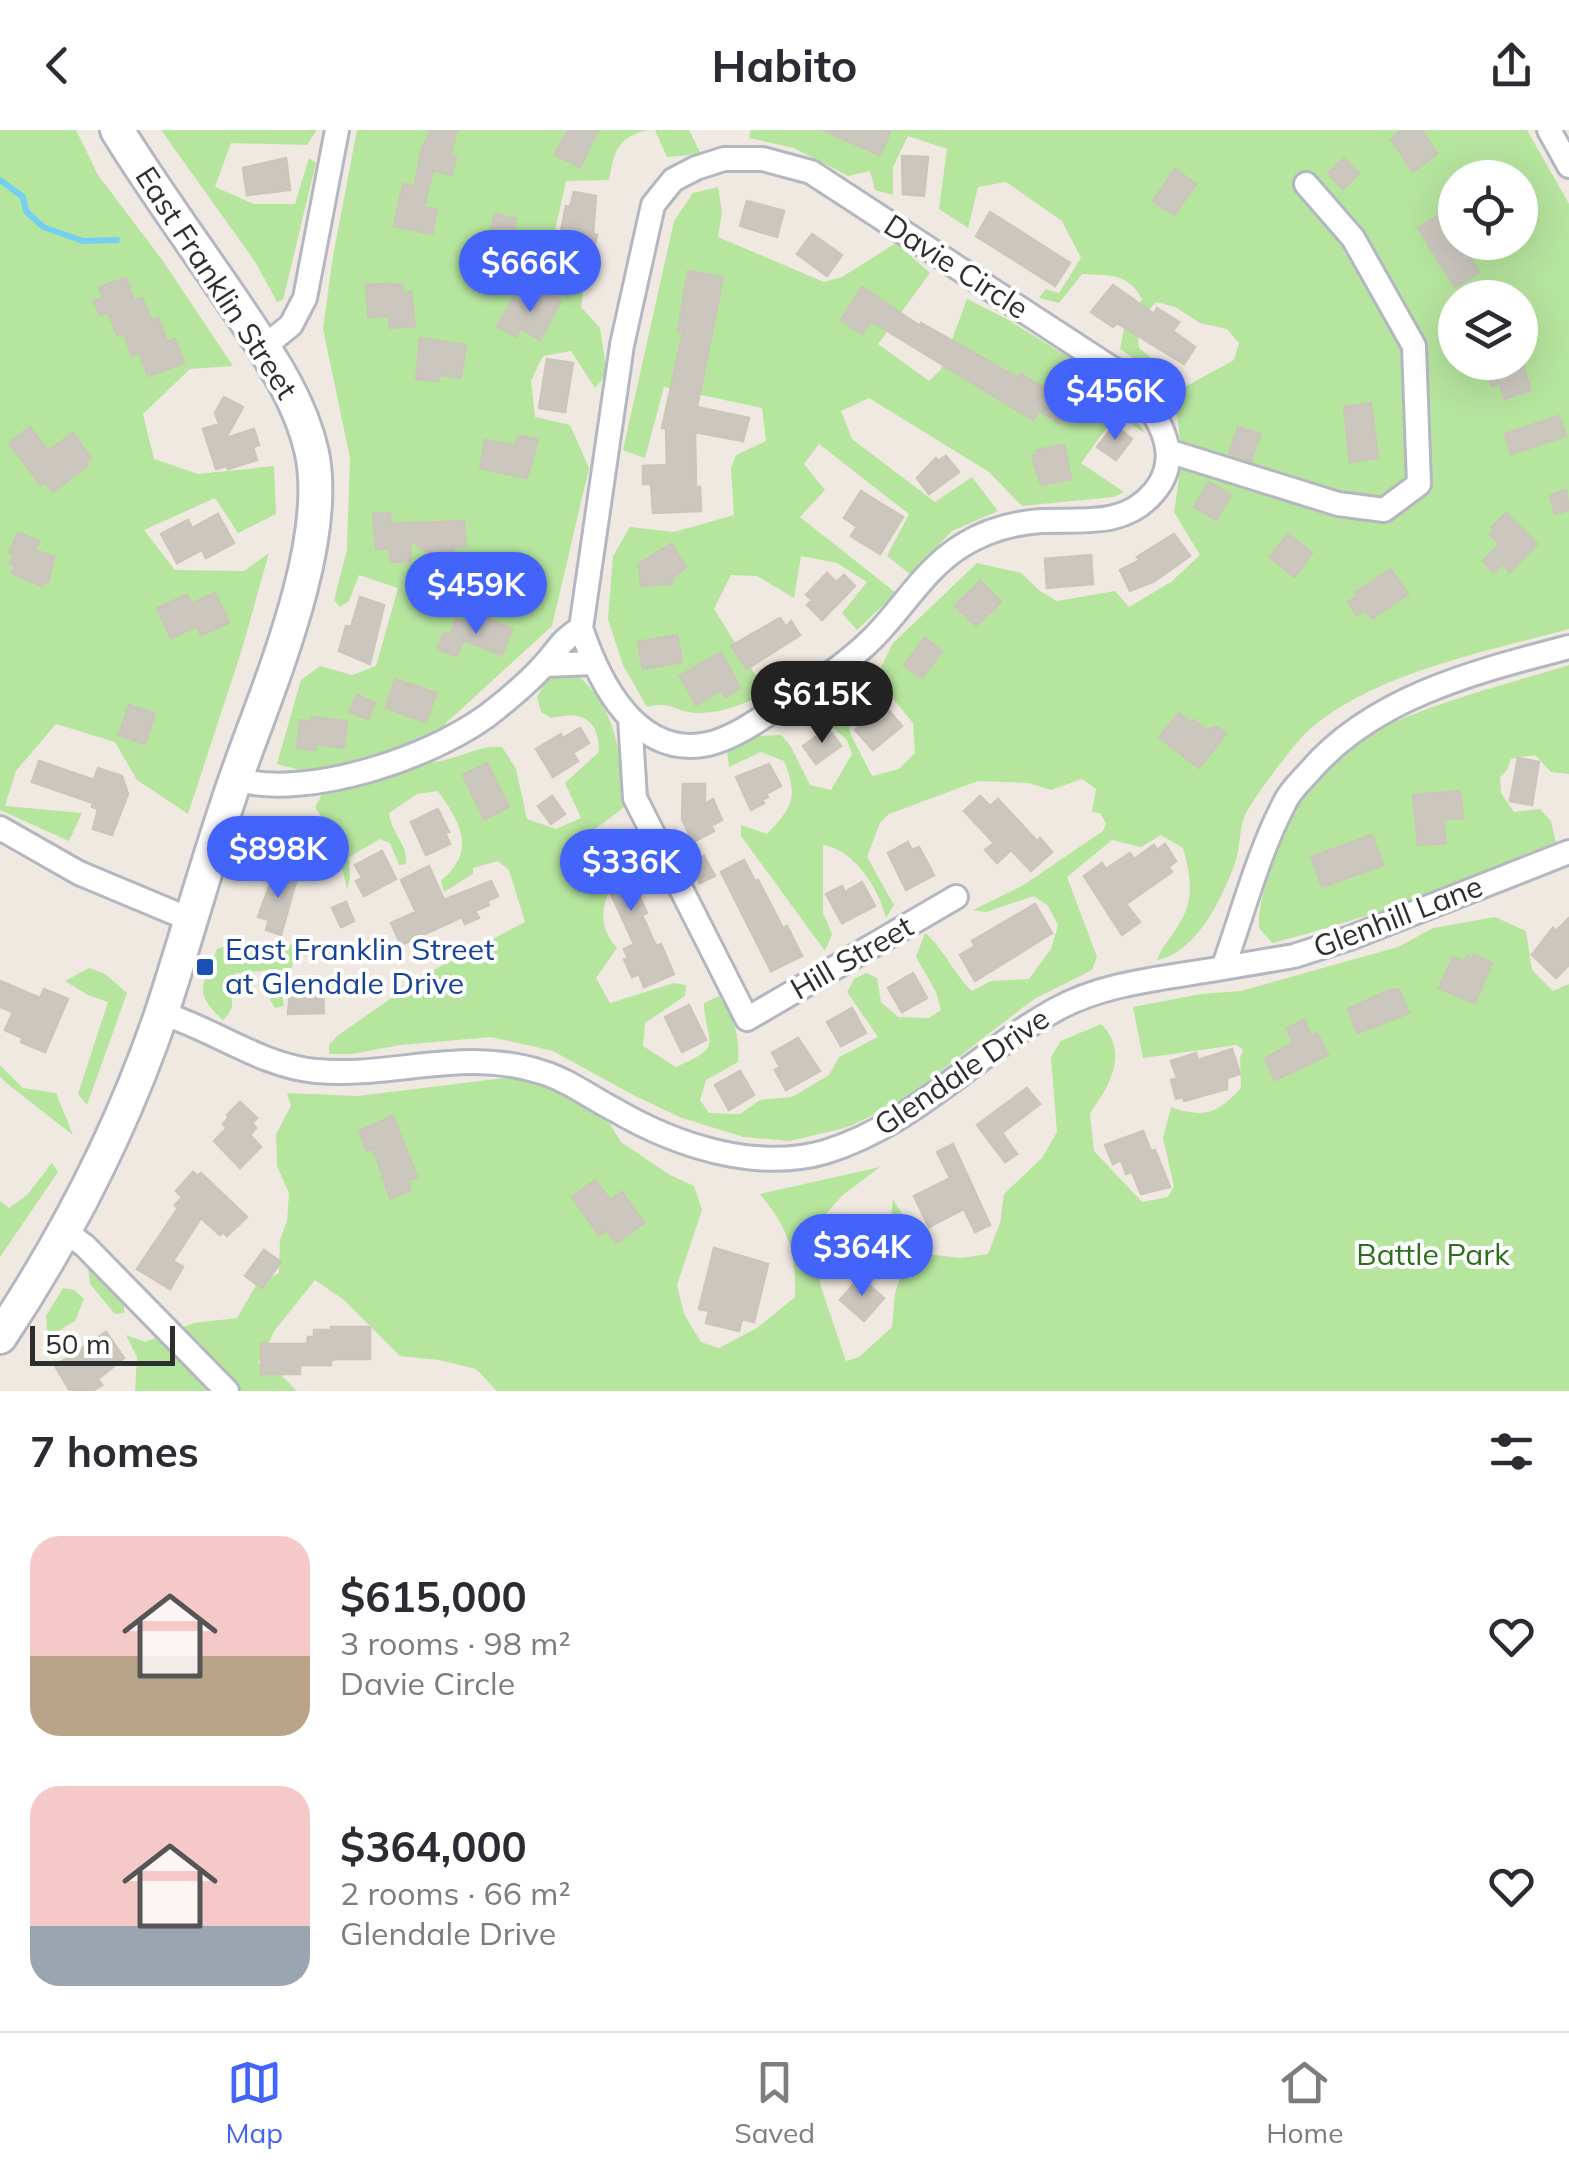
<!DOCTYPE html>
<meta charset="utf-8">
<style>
body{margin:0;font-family:Mulish,sans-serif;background:#f2f2f3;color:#2b2b33;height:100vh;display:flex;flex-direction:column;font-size:38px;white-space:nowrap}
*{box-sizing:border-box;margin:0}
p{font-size:32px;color:#7c7c81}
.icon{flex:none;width:55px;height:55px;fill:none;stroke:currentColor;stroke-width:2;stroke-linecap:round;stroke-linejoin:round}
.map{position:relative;height:1261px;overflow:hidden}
.drawer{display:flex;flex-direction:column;background:#fff;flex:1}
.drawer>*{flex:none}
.buttons{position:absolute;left:1438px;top:30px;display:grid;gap:20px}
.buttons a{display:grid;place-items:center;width:100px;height:100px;border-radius:50%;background:#fff;box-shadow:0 10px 40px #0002;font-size:50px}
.scale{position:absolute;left:30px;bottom:25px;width:145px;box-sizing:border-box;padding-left:10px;border:5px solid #2e2e2e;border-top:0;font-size:28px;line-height:35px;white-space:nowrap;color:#2e2e2e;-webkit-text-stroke:8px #fff;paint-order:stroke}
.price{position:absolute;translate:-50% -85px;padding:0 22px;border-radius:35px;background:#4264fb;color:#fff;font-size:32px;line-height:65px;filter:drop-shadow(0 2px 5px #0008)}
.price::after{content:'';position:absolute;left:50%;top:60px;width:30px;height:22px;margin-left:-15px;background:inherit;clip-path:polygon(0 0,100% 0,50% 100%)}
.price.active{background:#222;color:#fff}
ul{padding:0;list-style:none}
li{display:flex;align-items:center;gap:30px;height:250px;padding:0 30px}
li span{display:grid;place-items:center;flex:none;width:280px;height:200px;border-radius:30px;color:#555}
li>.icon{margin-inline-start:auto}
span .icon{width:120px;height:120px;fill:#fffc;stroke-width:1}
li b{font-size:42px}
h2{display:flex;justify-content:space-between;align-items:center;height:120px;padding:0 30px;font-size:42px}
header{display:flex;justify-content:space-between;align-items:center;height:130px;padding:0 30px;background:#fff;font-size:45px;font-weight:700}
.tabs{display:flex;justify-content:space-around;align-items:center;height:140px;border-top:2px solid #e1e1e2;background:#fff;font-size:28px;color:#7c7c81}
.tabs a{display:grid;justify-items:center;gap:5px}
.tabs .active{color:#4264fb}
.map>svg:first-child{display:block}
</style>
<header><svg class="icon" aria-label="back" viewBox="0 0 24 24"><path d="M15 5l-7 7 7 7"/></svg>Habito<svg class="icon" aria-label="share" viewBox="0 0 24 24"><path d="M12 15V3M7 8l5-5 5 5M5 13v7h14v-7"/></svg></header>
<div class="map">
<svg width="1569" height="1261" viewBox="0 0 1569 1261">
<rect width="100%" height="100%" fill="#efe9e1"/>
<path fill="#b6e59e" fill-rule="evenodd" d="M0 0H76L98 45 163 131 233 236 190 239 143 284 154 329 198 344 274 336 276 384 238 403 215 368 144 400 175 440 244 441 269 423 242 519 188 684 137 650 115 612 56 594 16 641 5 676 82 683 69 711 0 680Z
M161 0H317L307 15 231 13 215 57 254 74H295L309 28 316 33 283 170 277 172 256 133Z
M357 0H647C616 9 615 20 609 50L566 51 549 128 587 135 581 177 600 198 607 244 595 258 571 221 543 226 531 251 535 287 570 295 589 338 552 496 446 593 433 632C457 630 478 615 502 617L516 639 527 689 556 699 581 688 565 653 599 622C599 588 581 581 551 588L541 582 537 567 546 551 569 539C615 570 622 625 625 676 589 708 571 700 590 752H608L640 745 653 760 631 752 608 763C600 784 602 801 617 818L596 848 610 873 674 853 686 855 685 866 645 893 643 916 676 937C727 915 705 914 704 873L719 866C734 887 740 906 738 932L706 950 700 970 709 983 740 984 760 970 792 967 829 945 839 927 878 907 847 862 854 849 866 843 877 848 881 872 898 887 929 888 941 880 936 862 916 827 925 803C945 820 953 843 972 861L991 851 1029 849 1051 819 1058 795 1048 776 1034 766 986 782 973 780 1022 756 1103 701 1106 693 1100 683 1092 682 1096 659 1082 649 1051 660 1029 653 978 651 889 684 880 693 867 727 894 775 886 788C878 758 855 720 823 715V783L832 804 825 821 741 706V695L767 704C792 678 799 667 784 631L761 622 729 637 727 621 757 606 781 605 790 615 810 655 831 660 852 624 847 610 815 582 833 568 844 575 851 605 872 646 899 639 915 623 913 593 880 553 878 543 893 513 977 433 1021 443 1040 461 1057 471 1115 461 1129 477 1171 452 1200 425 1174 382C1181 341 1184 304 1172 264L1234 230 1239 213 1227 199 1200 193 1175 177 1156 172 1137 194 1139 218 1170 243 1161 246 1120 219 1124 199 1142 169C1127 142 1111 146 1082 144L1059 173 1039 168 1046 159 1059 163 1081 128 1062 91 1006 52 978 57 968 98 939 79 947 19 908 6 893 37V65L875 60 870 41 848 46 794 18 749 8 751 0H1527L1569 74V499C1488 521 1362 545 1302 607 1290 620 1249 673 1244 688 1239 702 1240 719 1235 733 1222 769 1197 822 1157 830 1162 816 1171 808 1178 796 1195 769 1191 748 1183 718L1161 705 1141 717 1112 710 1067 747 1097 827 1092 840 1034 869 899 973 848 997 790 1011 744 1007 682 988 635 966 553 921 491 907 400 915 352 924H329V915L337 906 426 844 525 792 509 740 498 731 473 738V744L444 762 441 751C477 720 461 694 438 661L417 664 389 683C391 703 408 714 406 734L399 735 390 713 380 709 349 727 350 749 347 760C341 730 333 703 315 677L321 666 303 641 277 634 301 550 320 536 352 545 376 536 398 458 359 445 349 471 340 477 334 470 347 420 350 328 323 199 333 126ZM1455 48H1520V112H1455ZM1455 168H1520V232H1455Z
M655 0H689L701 24 667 27Z
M718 57 722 82 718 107 824 152 842 147 896 113 930 143 878 214 929 251 941 239 967 169 1005 188 1111 253 1145 303 1116 285 1081 333 1124 362 1113 367 1022 376 989 342 869 268 841 281 852 309 935 372 972 347 998 381 952 401 910 444 887 426 909 384 819 314 804 334 825 360 800 387 896 463 857 500 842 483 867 452 837 433 801 426 794 468 757 446 731 445 714 479 766 562C748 574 718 584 695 583 673 581 672 571 647 577L623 535 608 489 613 426 630 397 674 402 734 385 731 339 736 325 766 311 762 278 664 257 645 328 623 320 674 91 693 63Z
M1569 535V644L1551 642 1535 625 1511 629 1507 640 1500 647 1501 663 1514 682 1540 679 1551 691 1557 717C1463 752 1369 789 1272 813L1259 798C1258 771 1267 750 1276 724 1288 689 1307 654 1335 628 1382 584 1506 555 1569 535Z
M1495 787 1526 801 1532 840 1553 861 1569 854V1261H497L476 1239 439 1230 400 1226 344 1170 315 1150 275 1200 258 1233 281 1245 297 1261H135L137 1227 126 1205 145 1212 194 1193 237 1188 256 1155 279 1143 280 1110 287 1091 289 1063 277 1036 276 1004 291 976 287 963 358 966 512 947 570 966 610 994 621 1012 670 1045 694 1056 702 1080 677 1155 684 1184 701 1212 719 1218 757 1198 795 1167C796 1122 789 1099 760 1064L880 1037 843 1065 823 1087 820 1154 846 1231 859 1227 892 1197 895 1163 909 1122 891 1087 893 1069 926 1124 961 1128 988 1124 1000 1093 1004 1064 1042 1028 1057 1002 1051 927 1061 911 1101 894C1130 922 1109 957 1090 983L1094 1021 1142 1072 1168 1067 1174 1056 1163 1008 1171 977C1205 989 1218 983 1241 958L1240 928 1243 920 1237 915 1143 928 1133 877 1201 864 1241 861 1398 817 1433 798Z
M313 810 334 817 336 826 316 824 295 827 291 839 280 852 284 876 275 878 270 870V840L236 843 227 851C231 869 238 876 223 890 191 862 204 854 217 819L232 814 261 821Z
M89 838 105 844 127 863 87 975 78 964 108 872 88 865 65 851Z
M0 935 23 958 56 963 73 1005 10 956 0 947Z
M52 1033 58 1042 0 1127V1071L9 1078 27 1065Z
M88 1137 124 1173V1183L115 1184 90 1154Z
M63 1158 74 1160 84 1169 75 1191 55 1203 47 1200 46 1186Z"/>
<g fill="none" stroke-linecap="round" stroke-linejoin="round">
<path stroke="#75cff0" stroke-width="6" d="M0 50 23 67 26 81 43 97 83 111 117 110"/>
</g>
<path fill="#cbc7bf" stroke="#cbc5ba" stroke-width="2.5" d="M431 0H457L450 26 456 27 452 45 433 40 424 77 437 80 432 104 394 96 403 54 414 57 422 19Z
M568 0H598L580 37 555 25Z
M823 0H891L880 25Z
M1402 0H1422L1437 24 1413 42 1391 9Z
M902 26 928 27 924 66 903 64Z
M286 28 290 60 247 65 243 38Z
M1344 28 1359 43 1343 59 1328 43Z
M1175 39 1196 54 1174 85 1153 71Z
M574 62 596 66 593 104 597 105 591 132 556 125 566 76 570 77Z
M747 71 784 81 777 107 740 96Z
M990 82 1070 133 1055 156 976 106Z
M1443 83 1455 103V112H1461L1479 142 1455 157 1418 98Z
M495 84 516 89 511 112 490 107Z
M812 104 842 125 827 146 797 124Z
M688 141 723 147 697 277 749 288 743 311 695 302 696 357H700L701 381 653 383 651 354H643V336L667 335 666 298H662L683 202 678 201Z
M126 148 134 171 142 168 152 191 158 188 167 212 175 209 184 233 148 246 140 223 132 226 124 203 117 205 108 182 100 185 94 171 103 168 99 157Z
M390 154 402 155 403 163 411 162 415 196 390 198 389 186 368 187 366 155Z
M1113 155 1154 184 1157 178 1179 192 1173 201 1195 217 1184 234 1117 193 1113 197 1091 182Z
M862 157 920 196 921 193 1018 248 1021 244 1057 266 1065 253 1084 265 1067 293 1058 286 1059 293 1039 280 1033 290 871 191 862 204 841 190Z
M542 159 561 171 540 210 521 198 516 207 497 196 514 167 522 172 526 165 535 170Z
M420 208 466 215 461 248 439 245 438 251 416 249Z
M547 229 573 233 565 282 539 278Z
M1484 232H1522L1531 260 1505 269 1500 253 1492 256Z
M224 267 243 277 226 308 254 299 259 315 253 317 257 330 228 339 226 336 216 339 203 299 219 294 215 283Z
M1371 273 1378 328 1350 332 1344 277Z
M1559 286 1566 306 1511 324 1505 304Z
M1114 295 1132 309 1116 330 1097 317Z
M30 297 48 321 73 303 91 328 86 332 88 335 53 362 45 352 41 355 9 313Z
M1238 297 1260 304 1251 331 1229 323Z
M518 306 538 309 527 348 480 338 485 310 516 316Z
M1064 315 1071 349 1041 355 1032 326 1038 325 1037 320Z
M946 326 959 342 929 364 917 348 936 328 938 331Z
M1209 352 1231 365 1216 390 1194 377Z
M1566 360 1569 380 1555 384 1550 365Z
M861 361 903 387 880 424 851 406 857 397 844 388Z
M390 383 391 394 464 391 466 416 453 417 454 432 443 433 409 409 411 431 391 432 389 418 376 419 373 384Z
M1506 383 1538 414 1510 442 1503 434 1494 443 1483 431 1500 414 1490 404 1495 400 1492 397Z
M218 384 234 413 206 428 202 420 177 433 161 404 188 390 192 398Z
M18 403 39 411 35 420 54 427 48 452 44 451 42 456 12 443 15 435 10 433 14 424 9 422Z
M1174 404 1190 426 1155 451 1130 461 1120 440 1140 430 1137 427Z
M1288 404 1312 423 1294 447 1270 427Z
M671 414 686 437 672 448V454L641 456 639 434Z
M1091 425 1093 454 1047 458 1045 429Z
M1391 439 1408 464 1372 489 1366 479 1357 485 1348 472 1358 466 1355 463Z
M827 443 836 452 844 445 855 456 822 490 807 475 812 470 806 465Z
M980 451 1001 472 976 496 955 476Z
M215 463 229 493 201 505 197 496 171 508 157 478 187 465 191 474Z
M360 467 384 475 370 534 339 521 346 496 351 497Z
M483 487 512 499 502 525 463 510 457 526 438 519 444 503 450 505 456 489 480 497Z
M780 488 786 497 791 491 800 505 747 539 731 516Z
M677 505 682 532 643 539 638 512Z
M925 508 942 521 922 548 904 535Z
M721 522 740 558 725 567 721 560 696 575 680 546Z
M395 549 436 563 426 592 386 578Z
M357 565 375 573 368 589 350 582Z
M129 575 155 584 145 614 119 605Z
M885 576 902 596 873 620 855 600Z
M1179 583 1191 593 1194 590 1206 600 1217 597 1226 604 1199 638 1159 607Z
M311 587 347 591 344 618 316 614 315 620 297 618 300 590 310 591Z
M580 598 589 613 573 623 578 631 553 647 536 619 561 604 563 608Z
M828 598 841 616 816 634 803 616Z
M1518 628 1539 632 1532 675 1510 671Z
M39 631 94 650 98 638 122 646 128 664 112 705 93 699 98 679 92 677 93 673 32 652Z
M487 633 509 677 484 689 463 645Z
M769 634 781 656 766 664 768 667 762 670 764 673 751 680 736 647Z
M683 654H705V674L713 669 722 690 711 696 714 701 693 712 682 689Z
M1460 661 1463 688 1443 690 1446 713 1418 715 1413 665Z
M552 666 565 684 551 694 538 676Z
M980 666 990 676 998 669 1037 711 1040 708 1052 722 1031 741 1011 720 997 733 985 720 994 713 964 681Z
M438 679 449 702 445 703 450 714 426 725 411 692Z
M611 703 647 783 642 785 656 816 661 814 674 844 644 857 639 844 632 847 624 829 628 828 624 819 634 814 588 714Z
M1372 705 1383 735 1322 757 1311 727Z
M908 712 912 720 919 717 934 745 906 760 888 723Z
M1165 714 1176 731 1169 737 1172 742 1126 774 1140 792 1122 805 1084 746 1102 733 1106 739 1130 723 1134 729 1154 715 1157 720Z
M382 721 396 749 364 766 356 751 362 748 355 735Z
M704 726 715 746 700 753 690 733Z
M744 730 755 751 758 750 783 798 787 796 802 826 771 841 721 742Z
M429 736 444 770 491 751 498 766 487 771 489 775 475 781 479 788 465 794 462 787 401 815 391 793 416 782 401 750Z
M275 740 297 748 281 805 266 800 269 790 258 787Z
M862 752 875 776 842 793 826 764 842 756 845 762Z
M346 772 354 791 341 797 332 778Z
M1035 774 1052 803 975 851 960 825 975 816 972 811Z
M1569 788V835L1556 848 1532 825 1553 798 1556 801Z
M1474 825 1492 833 1475 873 1439 858 1453 827 1465 832 1467 826 1472 829Z
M913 843 927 868 902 882 888 858Z
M310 850V857H323L324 883 288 884 291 851Z
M0 851 40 868 44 859 68 869 45 922 21 912 23 908 5 900 13 882 0 877Z
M1390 860H1399L1409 883 1357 903 1348 879Z
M689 875 706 910 682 922 665 887Z
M852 878 866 903 841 916 827 892Z
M1304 890 1311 906 1317 903 1328 925 1275 950 1265 929 1293 912 1287 898Z
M798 908 820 941 786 960 775 940 780 937 772 923Z
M1232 919 1240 944 1227 948V959L1184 971 1183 967 1176 969 1171 950 1177 948 1171 931 1196 923 1198 930Z
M740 941 754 965 729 980 715 955Z
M1027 958 1040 974 1002 1003 1017 1024 1005 1032 977 995Z
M240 972 257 988 252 993 256 998 250 1005 261 1017 240 1038 214 1011 227 998 223 994 229 987 227 985Z
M393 986 417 1047 407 1051 411 1060 390 1068 373 1018 367 1021 359 1001Z
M1143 1001 1151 1021 1155 1020 1170 1057 1141 1064 1132 1042 1126 1044 1121 1030 1113 1034 1105 1015Z
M953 1014 990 1095 975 1102 964 1079 929 1097 914 1066 950 1048 937 1022Z
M193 1042 198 1046 201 1043 247 1087 227 1106 223 1102 220 1105 201 1088 173 1131 183 1137 170 1159 137 1139 178 1078 175 1075 182 1067 176 1061Z
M595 1050 610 1070 622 1062 644 1093 616 1113 607 1100 599 1105 572 1067Z
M868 1091 896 1115 867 1149 839 1124Z
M714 1118 768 1134 754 1192 742 1189 739 1201 706 1193 709 1181 699 1179Z
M264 1120 281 1132 262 1158 245 1146Z
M860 1147 884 1168 864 1191 840 1170Z
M331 1197H370V1229H336L331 1230V1235H300V1244H261V1214H307L308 1207H314V1200H331Z
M106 1202 124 1228 98 1249 102 1255 92 1261H70L55 1236Z"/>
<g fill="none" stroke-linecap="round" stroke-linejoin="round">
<g stroke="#b4b7c1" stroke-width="28">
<path id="street" d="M1549 0 1569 36
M724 29H763L811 42 1128 249C1154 281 1187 323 1154 362 1124 398 1082 389 1041 391 1013 393 987 400 963 415 925 438 904 477 873 508 847 534 814 556 782 575 760 589 734 608 708 614 637 629 599 552 581 498L622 215 653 75 673 50 696 38Z
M264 217 291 195 305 168 337 0
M1168 321 1338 374 1384 380 1419 354 1414 216 1353 108 1306 54
M545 535 593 533
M630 588 635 668 747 889 956 767
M235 649C307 671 441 625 497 578 513 565 530 551 543 536 559 519 559 512 581 498
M0 698 79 743 189 789
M1223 838 1294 826 1350 808 1569 722
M161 883C214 899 261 936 316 941 393 948 463 917 541 942 568 950 590 967 615 980 675 1015 755 1042 825 1022 914 995 975 924 1055 880 1105 852 1167 848 1223 838 1243 783 1258 723 1285 672 1290 661 1301 651 1309 642 1373 567 1477 541 1569 517
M65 1101 85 1116 227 1261"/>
</g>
<g stroke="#b4b7c1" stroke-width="38">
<path id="secondary" d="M0 1207C67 1106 123 997 162 882 187 806 208 728 235 651 266 562 331 417 312 323 300 268 266 221 236 176 196 117 154 60 117 0"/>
</g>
<use href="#street" stroke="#fff" stroke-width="22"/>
<use href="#secondary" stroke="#fff" stroke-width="32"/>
</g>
<rect fill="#1a4fb4" stroke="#fff" stroke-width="4" x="195" y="827" width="20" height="20" rx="5"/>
<g text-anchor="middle" stroke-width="8" stroke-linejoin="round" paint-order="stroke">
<g font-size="30" fill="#2e2e2e" stroke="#fff">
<text transform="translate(956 137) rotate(33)" y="10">Davie Circle</text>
<text transform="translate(216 153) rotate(57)" y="10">East Franklin Street</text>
<text transform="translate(1398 787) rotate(-21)" y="10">Glenhill Lane</text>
<text transform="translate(852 828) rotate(-30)" y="10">Hill Street</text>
<text transform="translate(962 942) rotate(-34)" y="10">Glendale Drive</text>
</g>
<g font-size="30" fill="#164399" stroke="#fff" text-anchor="start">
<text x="225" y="830">East Franklin Street<tspan x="225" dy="34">at Glendale Drive</tspan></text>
</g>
<g font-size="30" fill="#2c6e1b" stroke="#fff">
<text x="1433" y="1135">Battle Park</text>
</g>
</g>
</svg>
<div class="buttons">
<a><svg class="icon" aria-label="locate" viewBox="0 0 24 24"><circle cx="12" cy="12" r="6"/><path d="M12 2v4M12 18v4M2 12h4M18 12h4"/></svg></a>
<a><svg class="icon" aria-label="layers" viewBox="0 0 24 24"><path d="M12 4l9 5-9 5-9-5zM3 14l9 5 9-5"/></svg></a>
</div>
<div class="scale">50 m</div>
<b class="price" style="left:530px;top:185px">$666K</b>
<b class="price" style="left:1115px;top:313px">$456K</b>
<b class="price" style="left:476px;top:507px">$459K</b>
<b class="price active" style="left:822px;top:616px">$615K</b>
<b class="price" style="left:278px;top:771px">$898K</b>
<b class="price" style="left:631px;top:784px">$336K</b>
<b class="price" style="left:862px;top:1169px">$364K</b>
</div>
<section class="drawer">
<h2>7 homes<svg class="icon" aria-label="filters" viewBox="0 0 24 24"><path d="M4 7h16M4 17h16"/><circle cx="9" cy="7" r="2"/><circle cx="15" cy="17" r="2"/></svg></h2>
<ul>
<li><span style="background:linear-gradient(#f6c9c9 60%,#b9a48a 0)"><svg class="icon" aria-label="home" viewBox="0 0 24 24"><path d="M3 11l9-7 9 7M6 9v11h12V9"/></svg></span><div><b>$615,000</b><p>3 rooms · 98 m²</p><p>Davie Circle</p></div><svg class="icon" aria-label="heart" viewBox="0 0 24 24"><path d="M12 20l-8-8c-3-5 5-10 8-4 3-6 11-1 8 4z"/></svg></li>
<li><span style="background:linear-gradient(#f6c9c9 70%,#9aa5b1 0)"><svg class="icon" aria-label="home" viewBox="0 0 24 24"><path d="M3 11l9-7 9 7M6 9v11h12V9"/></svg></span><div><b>$364,000</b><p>2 rooms · 66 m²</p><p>Glendale Drive</p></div><svg class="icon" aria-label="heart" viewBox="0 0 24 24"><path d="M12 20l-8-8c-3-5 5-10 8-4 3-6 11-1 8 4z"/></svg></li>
</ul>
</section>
<nav class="tabs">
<a class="active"><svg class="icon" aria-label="map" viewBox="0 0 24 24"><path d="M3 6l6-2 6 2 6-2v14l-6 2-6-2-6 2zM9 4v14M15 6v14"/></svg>Map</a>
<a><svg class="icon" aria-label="saved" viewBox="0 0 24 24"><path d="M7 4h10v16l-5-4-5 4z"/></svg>Saved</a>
<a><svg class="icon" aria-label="home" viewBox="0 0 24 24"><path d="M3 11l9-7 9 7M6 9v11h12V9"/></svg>Home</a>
</nav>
